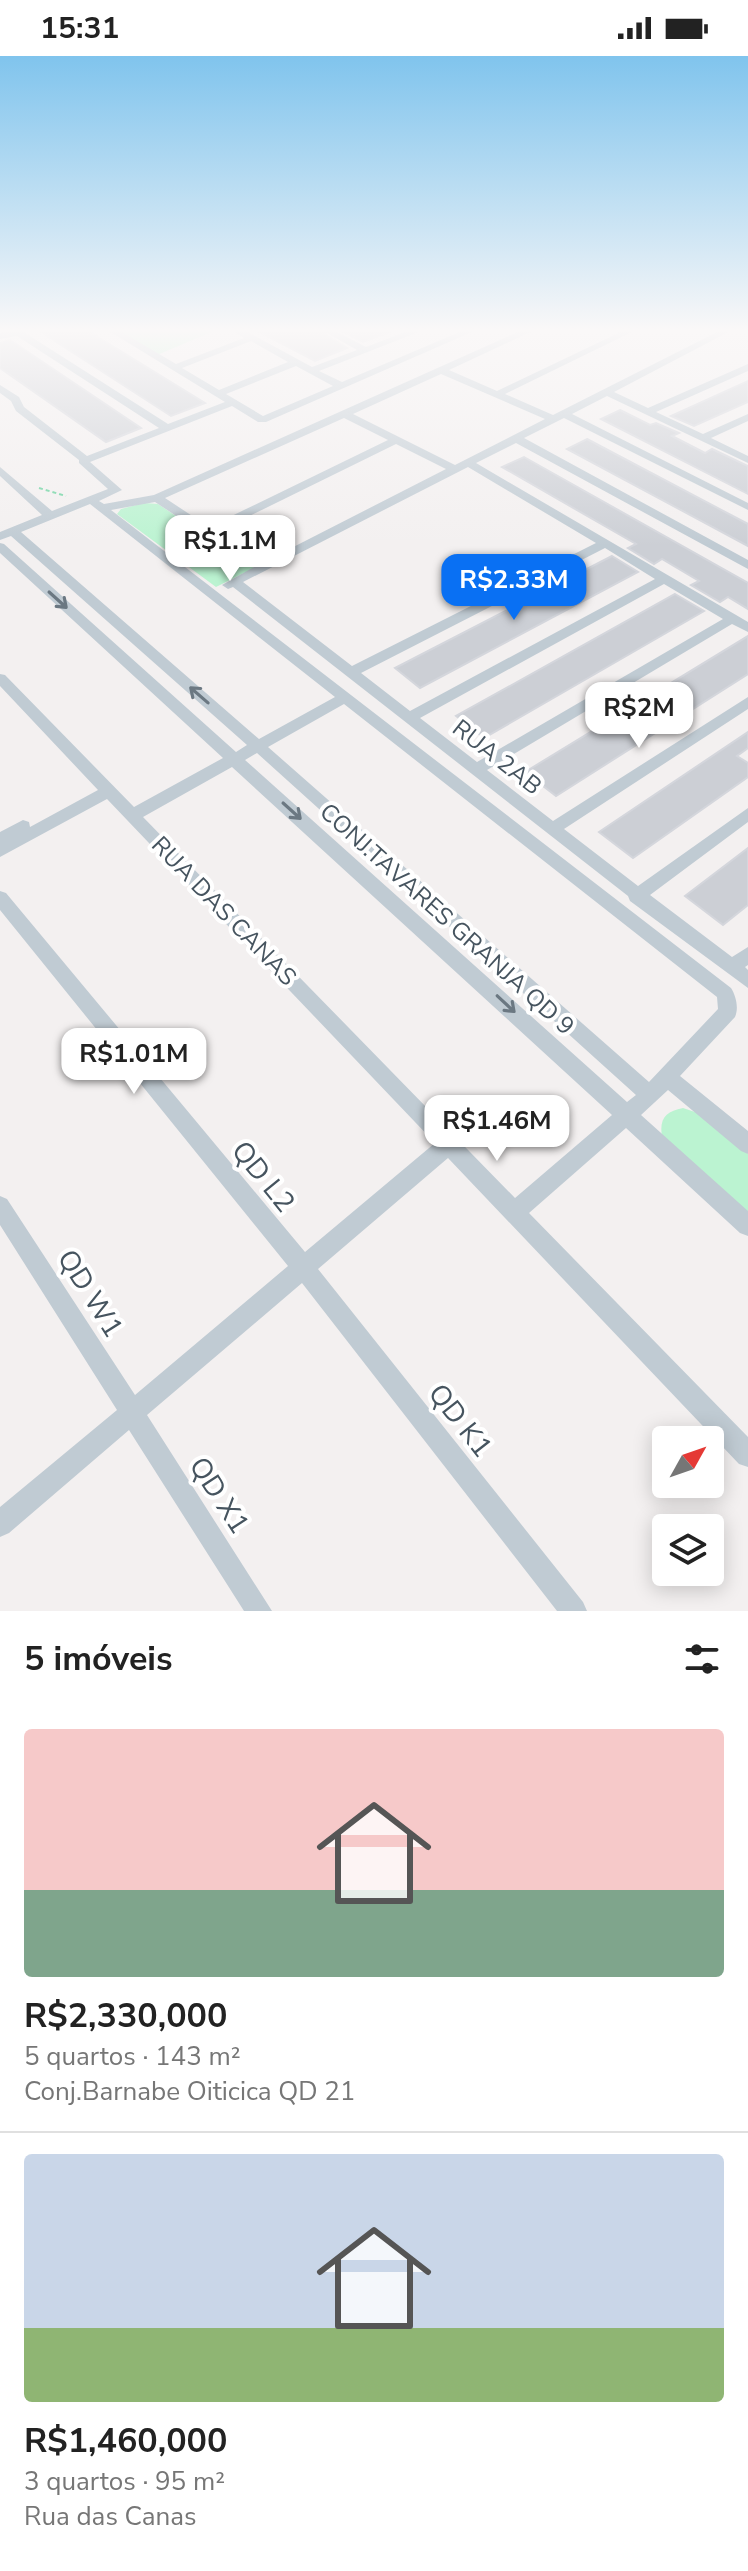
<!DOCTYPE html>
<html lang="pt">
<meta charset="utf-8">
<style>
body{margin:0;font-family:"Nunito Sans",sans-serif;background:#f2f2f2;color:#222;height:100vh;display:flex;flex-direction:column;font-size:30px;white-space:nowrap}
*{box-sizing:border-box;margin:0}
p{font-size:26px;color:#767676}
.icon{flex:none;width:44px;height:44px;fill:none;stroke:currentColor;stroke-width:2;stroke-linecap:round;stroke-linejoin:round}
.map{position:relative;height:1555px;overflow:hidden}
.details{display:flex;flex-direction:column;background:#fff;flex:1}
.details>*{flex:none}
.needle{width:52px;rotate:50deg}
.controls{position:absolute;left:652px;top:1370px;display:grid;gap:16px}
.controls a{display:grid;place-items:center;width:72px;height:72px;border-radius:8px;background:#fff;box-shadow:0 4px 20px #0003;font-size:40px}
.price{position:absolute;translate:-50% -68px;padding:0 18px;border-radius:16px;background:#fff;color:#222;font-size:26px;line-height:52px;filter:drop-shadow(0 2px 4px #0008)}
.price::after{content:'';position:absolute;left:50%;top:48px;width:24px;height:18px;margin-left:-12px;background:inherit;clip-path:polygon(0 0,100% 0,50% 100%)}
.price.on{background:#0970f3;color:#fff}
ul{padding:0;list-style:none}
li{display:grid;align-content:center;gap:16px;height:424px;padding:0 24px}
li+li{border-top:2px solid #e0e0e0}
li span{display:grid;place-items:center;height:248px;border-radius:8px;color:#555}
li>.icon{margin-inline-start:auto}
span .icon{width:144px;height:144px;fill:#fffc;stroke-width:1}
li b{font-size:34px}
h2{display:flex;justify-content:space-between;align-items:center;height:96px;padding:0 24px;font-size:34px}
.status{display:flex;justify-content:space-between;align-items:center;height:56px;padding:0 40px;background:#fff;direction:ltr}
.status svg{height:22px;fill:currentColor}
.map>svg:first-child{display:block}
</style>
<div class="status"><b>15:31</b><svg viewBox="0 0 49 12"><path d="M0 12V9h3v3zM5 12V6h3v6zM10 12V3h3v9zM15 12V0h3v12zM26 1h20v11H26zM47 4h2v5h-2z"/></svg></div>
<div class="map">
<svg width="748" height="1555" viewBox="0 0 748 1555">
<rect width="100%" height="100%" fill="#f3f0f0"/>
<path fill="#bbf3d1" d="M113 272H221L157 299Z
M144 447 158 448 254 512 216 531 117 458 121 453Z
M683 1052 701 1058 748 1098V1156L662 1080C659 1063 666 1055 683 1052Z"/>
<path fill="#cccfd5" stroke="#d4d6dc" stroke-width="2" d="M35 272H83L205 347 171 360Z
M252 272H315L347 292 315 305Z
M336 272H395V274L363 286Z
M10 284 83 333 141 372 106 386 0 312V287Z
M748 325V346L694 370 671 360Z
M620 354 650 369 656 367 679 377 672 380 705 397 712 393 748 410V438L601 363Z
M587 383 748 468V490L567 393Z
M524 401 748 527V553L728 541 720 546 691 529 699 525 662 503 654 508 628 492 636 488 502 411Z
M612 500 638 516 420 632 395 612Z
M675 538 704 555 484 682 456 660Z
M748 580V618L556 740 525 716Z
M748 676V692L737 700 748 707V721L633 802 599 776Z
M748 792V849L723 869 685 840Z"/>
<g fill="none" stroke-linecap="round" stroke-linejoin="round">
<path stroke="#70d4a3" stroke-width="2" stroke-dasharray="4 3" stroke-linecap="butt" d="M39 432 66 440"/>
<path fill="#c0cbd3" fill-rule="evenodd" d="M104 272H115L176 308 244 282 229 272H240L312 311 357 294 318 272H329L366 291 413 273 421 275 319 315 342 326 469 272H481L266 366H258L232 350 90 406 122 434 99 445 104 448 154 439 527 272H539L449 314 497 335 629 272H640L505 338 553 359 725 272H736L614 336 648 352 748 308V315L656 356 703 378 748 358V365L711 382 748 400V407L607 340 572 358 748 447V454L564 362 524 382 748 504V513L516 387 476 407 748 566V576L732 568 487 714 553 765 748 641V653L564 773 638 830 748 752V766L650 839 732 901 748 891V909L745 911 748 914V932L630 845 628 840 233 531 228 533 222 529 254 511 155 446 111 454 731 932C736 940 739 952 735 961L680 1020 748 1075V1098L741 1095 668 1034 641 1059 748 1155V1180L740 1177 626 1072 529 1157 748 1381V1411L739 1408 448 1102 318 1213 583 1546 587 1555H557L302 1227 147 1359 272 1555H244L129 1374 9 1477 0 1481V1451L117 1354 0 1169V1140L7 1143 135 1339 288 1210 0 854V835L6 837 305 1196 435 1087 107 743 0 801V776L23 764 29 766 30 771 98 734 0 630V618L5 619 134 751 223 702 0 497V487L4 488 236 696 247 689 11 480 0 484V476L42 459 0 420V411L52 455 108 433 79 407V404L16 355 11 345 0 337V329L19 341 24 351 87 400 159 372 17 280 0 283V277L22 275 168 368 225 346ZM251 285 288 306 219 334 182 312ZM296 310 333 330 263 360 226 338ZM441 318 545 363 455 409 353 358ZM344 362 388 384 209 471 165 442ZM396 388 446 413 264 506 217 476ZM468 411 596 487 352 610 243 526ZM90 448 335 641 259 683 21 476ZM605 492 655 523 410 655 361 617ZM664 528 723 563 477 706 420 662ZM344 648 717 941 718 953 649 1026 268 691ZM257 697 636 1039 627 1046 245 704ZM232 711 612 1059 515 1142 143 761Z"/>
</g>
<defs><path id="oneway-shaft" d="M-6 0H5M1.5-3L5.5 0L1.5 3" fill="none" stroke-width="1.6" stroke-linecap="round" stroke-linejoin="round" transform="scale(2)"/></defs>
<g stroke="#6b7882">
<use href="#oneway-shaft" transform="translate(58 544) rotate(42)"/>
<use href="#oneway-shaft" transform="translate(199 639) rotate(-139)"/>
<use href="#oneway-shaft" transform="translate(292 755) rotate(42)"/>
<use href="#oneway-shaft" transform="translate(506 948) rotate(43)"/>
</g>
<linearGradient id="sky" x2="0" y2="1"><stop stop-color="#80c4ed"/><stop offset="0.56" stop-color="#faf8f8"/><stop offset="1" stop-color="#faf8f8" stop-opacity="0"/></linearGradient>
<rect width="748" height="490" fill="url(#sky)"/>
<g text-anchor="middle" stroke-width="8" stroke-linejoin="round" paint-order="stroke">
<g font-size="24" fill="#46545f" stroke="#fff">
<text transform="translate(497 701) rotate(38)" y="8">RUA 2AB</text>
<text transform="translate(224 855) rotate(46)" y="8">RUA DAS CANAS</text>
<text transform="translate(447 863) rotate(42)" y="8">CONJ.TAVARES GRANJA QD 9</text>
</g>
<g font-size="28" fill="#46545f" stroke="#fff">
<text transform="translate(264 1120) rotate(51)" y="10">QD L2</text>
<text transform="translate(91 1237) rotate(58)" y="10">QD W1</text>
<text transform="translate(461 1364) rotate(52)" y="10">QD K1</text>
<text transform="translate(220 1439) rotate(57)" y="10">QD X1</text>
</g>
</g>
</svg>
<div class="controls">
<a><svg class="needle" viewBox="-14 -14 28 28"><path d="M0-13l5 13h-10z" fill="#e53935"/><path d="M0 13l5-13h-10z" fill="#767676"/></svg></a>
<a><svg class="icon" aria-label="layers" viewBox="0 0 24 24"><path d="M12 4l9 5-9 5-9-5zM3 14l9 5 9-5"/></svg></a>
</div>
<b class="price" style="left:230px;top:527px">R$1.1M</b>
<b class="price on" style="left:514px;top:566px">R$2.33M</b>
<b class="price" style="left:639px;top:694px">R$2M</b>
<b class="price" style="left:134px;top:1040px">R$1.01M</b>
<b class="price" style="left:497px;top:1107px">R$1.46M</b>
</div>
<section class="details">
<h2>5 imóveis<svg class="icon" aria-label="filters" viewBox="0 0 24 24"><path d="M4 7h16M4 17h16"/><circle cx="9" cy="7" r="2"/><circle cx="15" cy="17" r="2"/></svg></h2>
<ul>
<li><span style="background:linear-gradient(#f6c9c9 65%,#7fa58c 0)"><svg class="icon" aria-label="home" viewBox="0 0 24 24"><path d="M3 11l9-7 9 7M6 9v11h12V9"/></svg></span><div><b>R$2,330,000</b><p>5 quartos · 143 m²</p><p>Conj.Barnabe Oiticica QD 21</p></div></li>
<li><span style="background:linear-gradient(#c9d6e8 70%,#8fb573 0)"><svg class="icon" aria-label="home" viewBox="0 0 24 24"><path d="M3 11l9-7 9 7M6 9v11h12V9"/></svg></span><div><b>R$1,460,000</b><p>3 quartos · 95 m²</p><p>Rua das Canas</p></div></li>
</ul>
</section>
